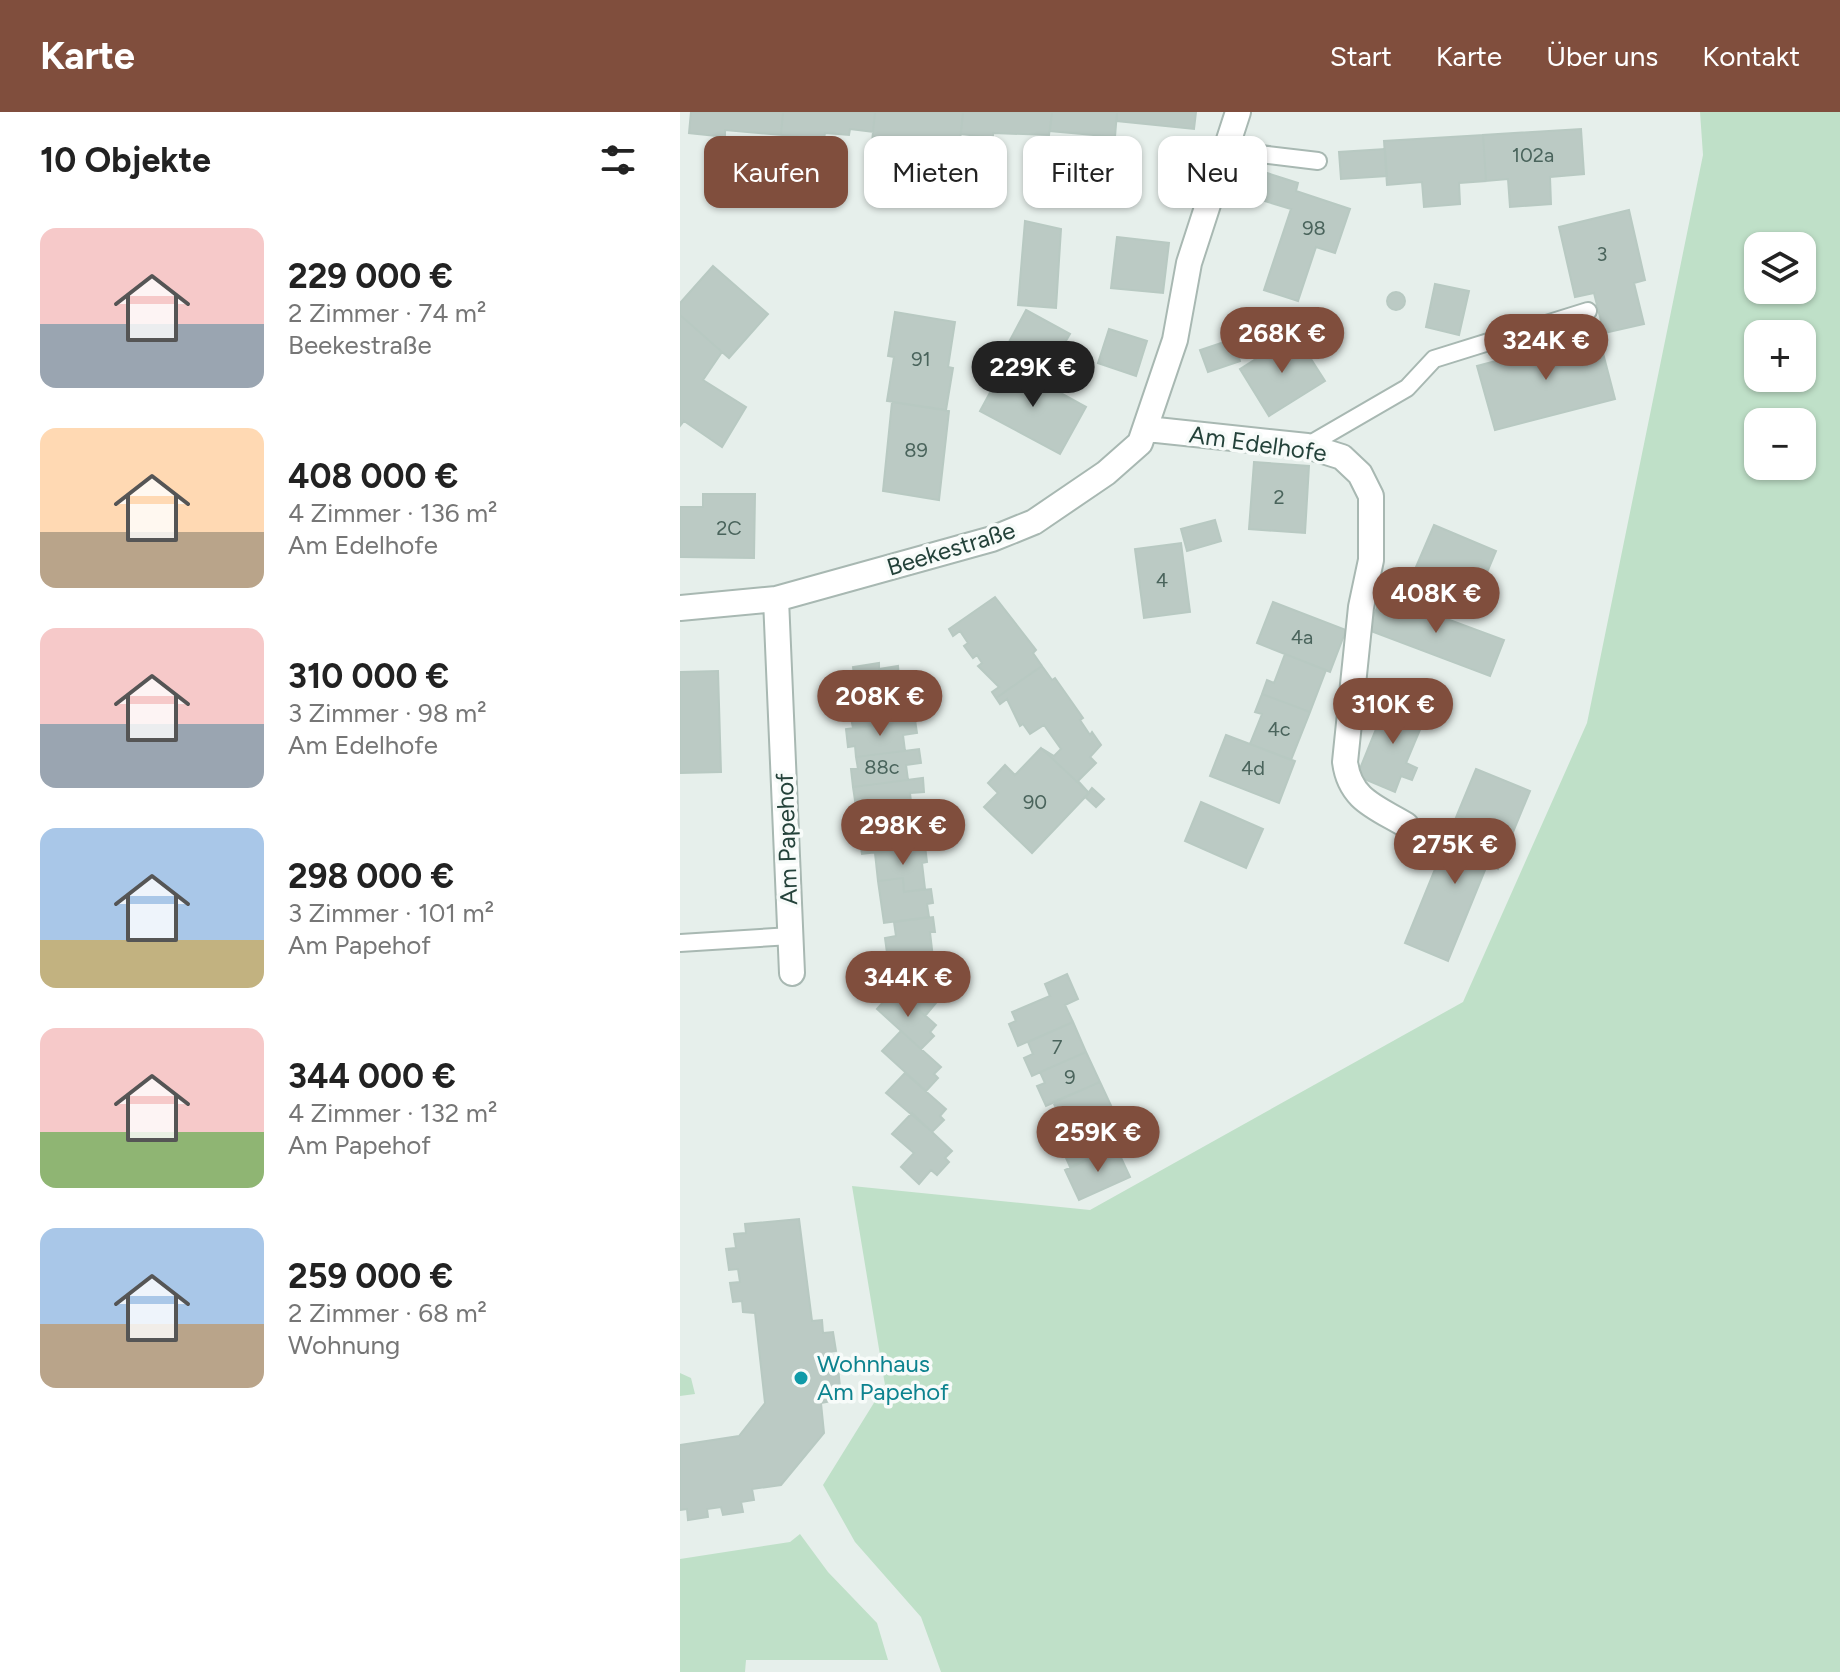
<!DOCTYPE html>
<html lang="de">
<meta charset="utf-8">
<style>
body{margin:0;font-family:Figtree,sans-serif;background:#f2f2f2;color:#222;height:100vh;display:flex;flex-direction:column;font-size:30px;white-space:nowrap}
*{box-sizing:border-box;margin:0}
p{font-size:26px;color:#767676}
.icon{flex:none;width:44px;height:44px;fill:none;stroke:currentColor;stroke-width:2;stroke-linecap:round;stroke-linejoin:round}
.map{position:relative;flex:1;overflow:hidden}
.sheet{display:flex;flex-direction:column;background:#fff;width:680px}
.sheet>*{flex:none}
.guide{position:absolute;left:24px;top:24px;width:760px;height:72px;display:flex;gap:16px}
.tools{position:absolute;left:1064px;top:120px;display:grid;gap:16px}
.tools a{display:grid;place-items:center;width:72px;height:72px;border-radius:16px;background:#fff;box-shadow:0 2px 6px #0004;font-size:40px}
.price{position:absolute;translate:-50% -68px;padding:0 18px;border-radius:28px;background:#804e3d;color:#fff;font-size:26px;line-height:52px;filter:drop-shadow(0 2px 4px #0008)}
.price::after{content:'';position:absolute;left:50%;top:48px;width:24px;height:18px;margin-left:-12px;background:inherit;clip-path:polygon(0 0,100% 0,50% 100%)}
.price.active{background:#222;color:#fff}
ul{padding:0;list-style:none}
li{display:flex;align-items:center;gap:24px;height:200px;padding:0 40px}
li span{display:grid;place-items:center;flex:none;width:224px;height:160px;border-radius:16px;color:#555}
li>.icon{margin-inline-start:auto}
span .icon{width:96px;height:96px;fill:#fffc;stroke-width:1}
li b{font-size:34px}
h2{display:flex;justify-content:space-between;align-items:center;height:96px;padding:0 40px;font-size:34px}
.pill{padding:0 28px;border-radius:16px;background:#fff;box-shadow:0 2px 6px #0004;font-size:28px;line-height:72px}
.pill.active{background:#804e3d;color:#fff}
header{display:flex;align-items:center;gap:48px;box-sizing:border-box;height:112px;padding:0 40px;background:#804e3d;color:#fff}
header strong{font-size:38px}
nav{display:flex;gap:44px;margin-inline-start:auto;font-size:28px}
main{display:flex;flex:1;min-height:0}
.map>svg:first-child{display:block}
</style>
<header>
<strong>Karte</strong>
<nav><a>Start</a><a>Karte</a><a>Über uns</a><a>Kontakt</a></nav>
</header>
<main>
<section class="sheet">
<h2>10 Objekte<svg class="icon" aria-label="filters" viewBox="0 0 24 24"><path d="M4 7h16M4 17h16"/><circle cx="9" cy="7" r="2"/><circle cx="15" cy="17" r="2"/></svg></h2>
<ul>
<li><span style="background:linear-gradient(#f6c9c9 60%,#9aa5b1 0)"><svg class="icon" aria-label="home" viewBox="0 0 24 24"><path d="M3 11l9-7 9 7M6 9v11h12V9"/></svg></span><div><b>229 000 €</b><p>2 Zimmer · 74 m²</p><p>Beekestraße</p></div></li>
<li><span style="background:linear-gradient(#ffd9b3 65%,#b9a48a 0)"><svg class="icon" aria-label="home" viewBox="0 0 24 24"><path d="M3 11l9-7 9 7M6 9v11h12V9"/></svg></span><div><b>408 000 €</b><p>4 Zimmer · 136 m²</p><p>Am Edelhofe</p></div></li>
<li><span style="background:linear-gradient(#f6c9c9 60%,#9aa5b1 0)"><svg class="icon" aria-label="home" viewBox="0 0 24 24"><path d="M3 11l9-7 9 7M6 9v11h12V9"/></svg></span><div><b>310 000 €</b><p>3 Zimmer · 98 m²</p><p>Am Edelhofe</p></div></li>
<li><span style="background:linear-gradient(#a9c7e8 70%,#c2b280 0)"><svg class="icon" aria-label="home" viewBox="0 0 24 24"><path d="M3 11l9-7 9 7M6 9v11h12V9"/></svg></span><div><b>298 000 €</b><p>3 Zimmer · 101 m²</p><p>Am Papehof</p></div></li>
<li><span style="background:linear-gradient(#f6c9c9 65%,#8fb573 0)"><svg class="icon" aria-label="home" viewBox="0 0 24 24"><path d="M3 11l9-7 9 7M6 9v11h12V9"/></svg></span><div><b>344 000 €</b><p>4 Zimmer · 132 m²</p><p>Am Papehof</p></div></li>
<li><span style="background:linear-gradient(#a9c7e8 60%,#b9a48a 0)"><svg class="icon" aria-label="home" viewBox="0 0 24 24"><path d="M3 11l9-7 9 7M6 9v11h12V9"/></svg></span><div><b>259 000 €</b><p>2 Zimmer · 68 m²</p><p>Wohnung</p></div></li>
</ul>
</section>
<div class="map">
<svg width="1160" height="1560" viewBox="0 0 1160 1560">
<rect width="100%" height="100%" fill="#e6efeb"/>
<path fill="#bfe0c8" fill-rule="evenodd" d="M1020 0H1160V1560H261L241 1505 175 1430 143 1373 205 1273 172 1074 410 1098 783 890 907 611 1023 43ZM1122 134V178H1078V134ZM1122 222V266H1078V222ZM1122 310V354H1078V310Z
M0 1261 11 1266 15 1282 0 1284Z
M120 1422 148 1460 197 1511 208 1548H66L65 1560H0V1447L110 1430Z"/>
<path fill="#bbcac4" stroke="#b8c9c2" stroke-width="2" d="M11 0H103L101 23 45 18V25L9 21Z
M103 0H195L193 20 170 17 169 23 145 21 144 27 101 23Z
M195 0H283L280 29 257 27 256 32 235 30 234 34 192 30Z
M283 0H372L369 23 313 21V26L281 22Z
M372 0H437L435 25 370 19Z
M437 0H516L514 17 437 9Z
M901 17 904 62 870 65 871 92 830 95 828 67 806 69 803 23Z
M803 23 806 69 779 71 780 92 744 95 742 70 707 73 704 29Z
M705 37 707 64 661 67 659 40Z
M584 60 618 71 616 79 670 97 655 141 636 135 618 189 584 178 611 97 575 86Z
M949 98 965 168 954 171 964 212 924 221 914 181 895 185 879 115Z
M345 109 381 117 376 196 338 193Z
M437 125 489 131 483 181 431 176Z
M33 154 88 202 49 246 0 203V191Z
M755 172 789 179 779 223 746 215Z
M707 189a9 9 0 1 1 18 0a9 9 0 1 1-18 0Z
M346 198 390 222 372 253 329 230Z
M215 200 275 210 268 255 273 256 266 298 207 289 214 245 208 244Z
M0 203 42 240 23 268 66 295 42 335 4 309 0 314Z
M429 217 467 229 456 264 418 251Z
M615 222 645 269 589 304 560 257Z
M918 222 935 287 815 318 797 254Z
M553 227 560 249 528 260 520 238Z
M326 251 406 295 380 342 300 299Z
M212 290 269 299 259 388 203 379Z
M574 350 629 354 625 421 569 417Z
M23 382H75L74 446 0 445V395H23Z
M535 408 541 429 507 439 501 417Z
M754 413 816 439 798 482 736 455Z
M501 431 510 500 464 506 455 437Z
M702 483 824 528 810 564 688 518Z
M315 485 356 538 353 541 362 554 316 586 312 580 319 575 298 554 302 551 297 543 293 546 284 534 288 531 280 519 273 524 269 517Z
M593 490 666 518 650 560 577 531Z
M605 542 646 558 630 600 582 582 587 568 594 571Z
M199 551V557L218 554 219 566H225L227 581 169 588 168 575 161 576 160 565 174 563 173 555Z
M362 554 372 568 375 566 403 606 400 608 410 623 412 620 421 633 410 645 416 651 398 669 408 680 361 636 374 644 381 637 364 613 350 622 343 612 340 614 327 587 320 592 316 586Z
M38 559 41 660 0 661V560Z
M232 580 233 592 219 594 221 610 173 616 171 606 165 607 163 588Z
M582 582 630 600 611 648 570 632 582 602 575 600Z
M709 585 747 601 726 651 737 656 732 668 721 664 715 680 677 664Z
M235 608 237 621 223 623 225 639 176 645 175 634 168 635 166 617Z
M546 623 615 649 599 691 530 664Z
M361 636 409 681 352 741 304 695 318 681 308 671 325 653 335 663Z
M239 637 241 651 226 653 228 668 173 675 171 657H178L176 645Z
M796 657 850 679 831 725 777 703Z
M243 666 244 680 230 681 232 699 183 705 182 694 176 695 173 675Z
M412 676 424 687 416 695 405 685Z
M521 690 583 717 566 756 505 729Z
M246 697 248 711 234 713 240 735 182 742 179 724 186 723 183 705Z
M777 703 831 725 818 757 807 753 768 849 725 831Z
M245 734 247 750 242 751 245 777 224 780 223 766 198 769 195 741Z
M223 766 224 780 251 777 253 791 247 792 249 805 204 811 198 769Z
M253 805 255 820H250L253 846 276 867 245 904 216 878 233 860 231 848H218L216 840 207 841 205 826 216 824 214 810Z
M387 862 398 887 385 893 393 910 338 934 329 912 336 909 332 900 370 884 365 872Z
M215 877 256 913 250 920 254 924 241 937 197 897Z
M393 910 406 940 352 964 344 946 353 942 348 930Z
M221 919 261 955 254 962 258 966 246 979 202 939Z
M406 940 420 970 366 994 357 974 365 971 360 960Z
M225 961 266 997 260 1004 264 1008 252 1020 206 981Z
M420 970 434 1000 379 1024 372 1007 380 1004 373 990Z
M232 1001 272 1039 265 1046 269 1050 257 1063 251 1058 239 1072 221 1055 234 1041 212 1022Z
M429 1002 442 1032 390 1055 379 1030 385 1028 382 1023Z
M436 1035 450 1065 399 1088 385 1058Z
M119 1107 132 1209 142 1208 143 1221 153 1220 156 1239 149 1240 151 1256 158 1255 160 1275 151 1276 152 1289 141 1291 144 1321 101 1373 72 1377 74 1388 61 1390 63 1400 43 1403 41 1395 27 1397 28 1405 8 1408 7 1397 0 1398V1333L59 1324 85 1291 75 1201 63 1200 62 1189 53 1190 50 1171 60 1170 58 1157 49 1158 46 1137 56 1136 54 1122 66 1121 65 1112Z"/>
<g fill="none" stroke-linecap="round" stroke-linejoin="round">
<g stroke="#a8b8b2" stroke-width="20">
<path id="service" d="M547 38 638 49
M627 334 727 276 754 247 908 199
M0 831 111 824"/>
</g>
<g stroke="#a8b8b2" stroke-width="28">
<path id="minor" d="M467 317 627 334 662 345 680 362 691 384V448L681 495 665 650C670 688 696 695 726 713
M96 487 112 861
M0 496 96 487 312 427 354 410 426 361 460 331 495 228 509 151 558 0"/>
</g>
<use href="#service" stroke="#fff" stroke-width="16"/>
<use href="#minor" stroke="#fff" stroke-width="24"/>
</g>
<circle fill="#0f9aa8" stroke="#f7fbf9" stroke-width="3" cx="121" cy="1266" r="8"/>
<g text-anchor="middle" stroke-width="7" stroke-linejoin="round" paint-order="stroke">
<g font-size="20" fill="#4a645c">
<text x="853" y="50">102a</text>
<text x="634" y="123">98</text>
<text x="922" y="149">3</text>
<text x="241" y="254">91</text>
<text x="236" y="345">89</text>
<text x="599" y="392">2</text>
<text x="49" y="423">2C</text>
<text x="482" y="475">4</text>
<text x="622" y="532">4a</text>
<text x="599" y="624">4c</text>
<text x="202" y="662">88c</text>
<text x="573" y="663">4d</text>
<text x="355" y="697">90</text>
<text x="377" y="942">7</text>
<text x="390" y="972">9</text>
</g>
<g font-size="24" fill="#24423a" stroke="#f7fbf9">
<text transform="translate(578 332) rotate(8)" y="8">Am Edelhofe</text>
<text transform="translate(271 437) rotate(-17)" y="8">Beekestraße</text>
<text transform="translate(107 727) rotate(-92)" y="8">Am Papehof</text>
</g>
<g font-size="24" fill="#0d838f" stroke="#f7fbf9" text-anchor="start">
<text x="137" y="1260">Wohnhaus<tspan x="137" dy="28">Am Papehof</tspan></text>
</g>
</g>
</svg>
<div class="tools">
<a><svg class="icon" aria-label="layers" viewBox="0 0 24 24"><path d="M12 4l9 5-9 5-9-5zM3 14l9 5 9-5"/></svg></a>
<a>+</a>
<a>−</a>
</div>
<b class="price" style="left:602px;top:263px">268K €</b>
<b class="price" style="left:866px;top:270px">324K €</b>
<b class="price active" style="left:353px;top:297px">229K €</b>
<b class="price" style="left:756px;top:523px">408K €</b>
<b class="price" style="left:200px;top:626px">208K €</b>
<b class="price" style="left:713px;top:634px">310K €</b>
<b class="price" style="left:223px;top:755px">298K €</b>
<b class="price" style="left:775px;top:774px">275K €</b>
<b class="price" style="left:228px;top:907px">344K €</b>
<b class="price" style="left:418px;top:1062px">259K €</b>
<div class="guide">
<a class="pill active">Kaufen</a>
<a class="pill">Mieten</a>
<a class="pill">Filter</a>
<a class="pill">Neu</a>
</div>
</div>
</main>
